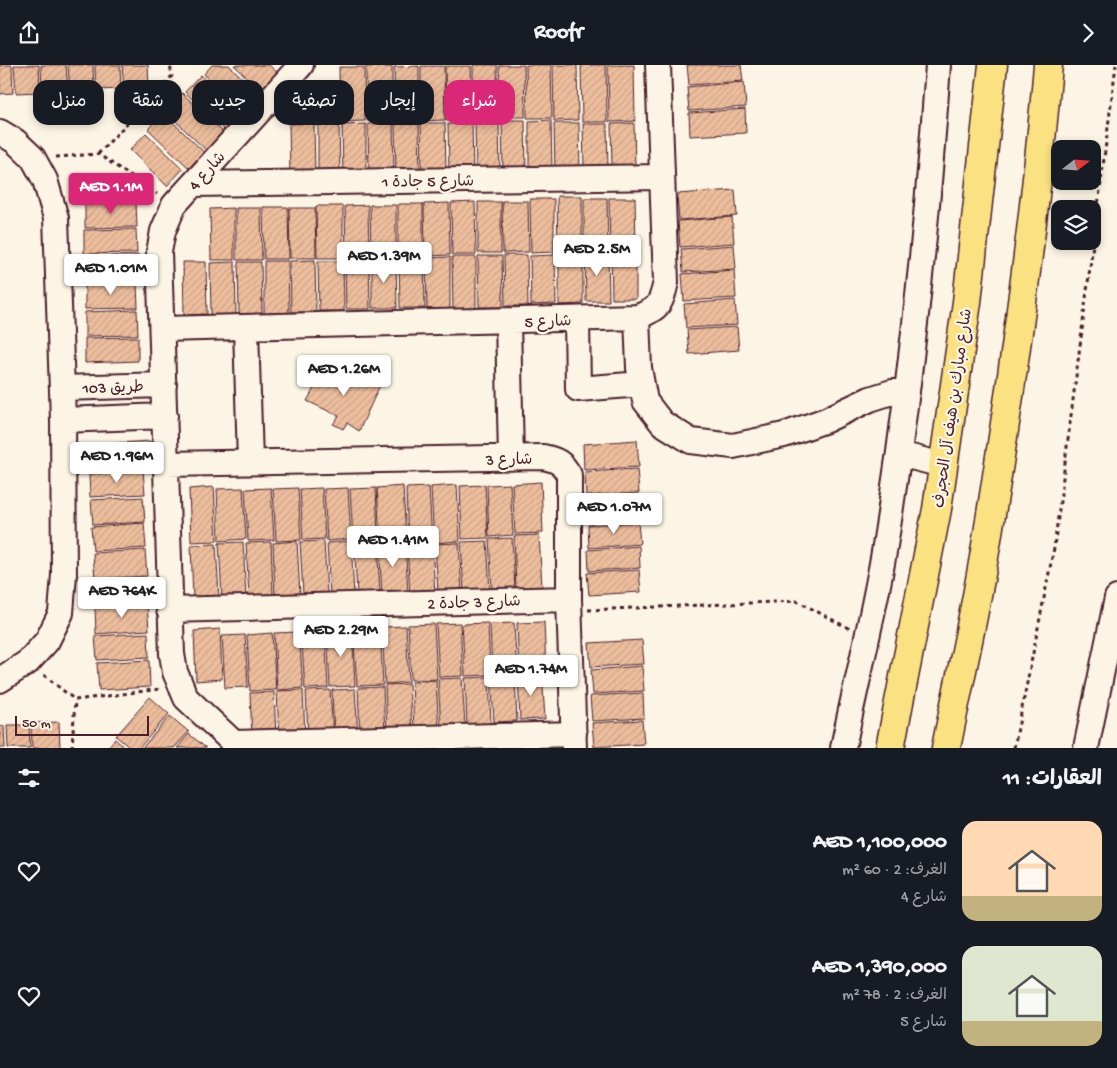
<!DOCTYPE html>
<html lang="ar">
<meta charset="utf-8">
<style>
body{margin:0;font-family:"Gochi Hand","Playpen Sans Arabic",sans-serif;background:#20242c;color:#f1f3f6;direction:rtl;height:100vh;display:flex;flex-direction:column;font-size:19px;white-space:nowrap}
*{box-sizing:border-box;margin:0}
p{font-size:16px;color:#9ea1a6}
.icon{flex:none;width:28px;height:28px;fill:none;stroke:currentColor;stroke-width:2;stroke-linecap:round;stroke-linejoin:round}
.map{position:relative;height:683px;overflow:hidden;direction:ltr}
.drawer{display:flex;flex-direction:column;background:#171b24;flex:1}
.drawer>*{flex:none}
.hud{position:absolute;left:15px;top:15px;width:500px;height:45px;direction:rtl;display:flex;gap:10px}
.needle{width:32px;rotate:73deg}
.tools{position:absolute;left:1051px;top:75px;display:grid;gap:10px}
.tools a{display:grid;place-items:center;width:50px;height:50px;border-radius:10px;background:#171b24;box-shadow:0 2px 8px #0003;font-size:25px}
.scale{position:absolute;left:15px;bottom:12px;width:134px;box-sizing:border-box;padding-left:5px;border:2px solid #4a1f2b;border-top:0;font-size:14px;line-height:18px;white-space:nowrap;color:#4a1f2b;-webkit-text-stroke:4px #fcf5e5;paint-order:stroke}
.price{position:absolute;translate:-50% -42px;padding:0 11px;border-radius:5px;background:#fff;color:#222;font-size:16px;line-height:32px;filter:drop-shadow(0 1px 2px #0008)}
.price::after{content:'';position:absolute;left:50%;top:30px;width:15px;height:11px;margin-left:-8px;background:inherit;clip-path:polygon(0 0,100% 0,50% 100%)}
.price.active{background:#db2777;color:#fff}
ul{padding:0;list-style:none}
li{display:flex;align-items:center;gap:15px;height:125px;padding:0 15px}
li span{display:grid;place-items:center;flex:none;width:140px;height:100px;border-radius:15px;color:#555}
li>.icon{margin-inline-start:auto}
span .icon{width:60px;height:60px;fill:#fffc;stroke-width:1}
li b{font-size:21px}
h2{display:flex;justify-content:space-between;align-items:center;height:60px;padding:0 15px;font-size:21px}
.chip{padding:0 18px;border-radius:15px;background:#171b24;box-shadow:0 2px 8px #0003;font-size:18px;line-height:45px}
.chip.active{background:#db2777;color:#fff}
header{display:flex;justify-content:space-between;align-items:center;height:65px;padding:0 15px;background:#171b24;font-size:22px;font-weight:700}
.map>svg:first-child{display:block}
</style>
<header><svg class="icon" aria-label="forward" viewBox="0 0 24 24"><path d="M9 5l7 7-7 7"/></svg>Roofr<svg class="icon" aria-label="share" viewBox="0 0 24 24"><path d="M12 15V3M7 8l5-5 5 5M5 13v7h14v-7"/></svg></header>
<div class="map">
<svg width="1117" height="683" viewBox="0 0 1117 683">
<defs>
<pattern id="building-hatch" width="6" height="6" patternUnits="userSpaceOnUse" patternTransform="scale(1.25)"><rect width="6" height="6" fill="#edbe9d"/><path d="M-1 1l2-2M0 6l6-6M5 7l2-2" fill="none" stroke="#cda387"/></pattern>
</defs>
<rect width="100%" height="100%" fill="#fcf5e5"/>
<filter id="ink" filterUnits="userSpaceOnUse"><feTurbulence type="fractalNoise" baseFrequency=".02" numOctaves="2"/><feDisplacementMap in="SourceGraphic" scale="10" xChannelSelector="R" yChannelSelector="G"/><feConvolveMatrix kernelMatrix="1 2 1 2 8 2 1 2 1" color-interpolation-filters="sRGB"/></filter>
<g filter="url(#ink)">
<path fill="url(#building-hatch)" stroke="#4a1f2b" d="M0 0H12L13 28 0 29Z
M14 0H39L40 27 16 28Z
M41 0H66L68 26 42 27Z
M68 0H93L94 24 70 25Z
M95 0H120L121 24 96 25Z
M122 0H148L149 22 124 24Z
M212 0H229L261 31 244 48 204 9Z
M234 0H269L281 11 264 29Z
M473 0H497L498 55H473Z
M499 0H524L525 52H500Z
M526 0H551L552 53H527Z
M553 0H577L578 55 554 56Z
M581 0H606L607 57H582Z
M608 0H634L635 56 609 57Z
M687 0H741L743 16 689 20Z
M419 1V57H395L394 2Z
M421 1H444L445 55 421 56Z
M445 1H471L472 56H446Z
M339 2H364L365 56 340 57Z
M366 2H392V56H367Z
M201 10 242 49 225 66 185 27Z
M744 17 746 42 689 46 687 22Z
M182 28 225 69 208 87 165 46Z
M745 44 746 68 690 71 689 48Z
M163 48 204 87 189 103 148 64Z
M502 55H525L526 107 503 108Z
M551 55 552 107H529V56Z
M475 57H499L500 108 476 109Z
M314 58 315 110 290 111 289 59Z
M393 58 394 109H369L368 59Z
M421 58H445L446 107H422Z
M554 58H579L580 107H555Z
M634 58 635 102H612L611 59Z
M339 59 340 108H318V60Z
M366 59V109L343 110 342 60Z
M395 59H419L420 109H396Z
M448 59H472L473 106H449Z
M583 59H607L608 103 584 104Z
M146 68 183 104 167 121 130 85Z
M735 125 737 151 679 155 677 129Z
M557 131H582V186L558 187Z
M584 133H607L608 185H584Z
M609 133H635L636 184H610Z
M530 134H554V187L531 188Z
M502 136H528L529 187 503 188Z
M136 137 137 162 85 163V138Z
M475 137 476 190H452L451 138Z
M478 137H501V188H478Z
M449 138 450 190 425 191 424 139Z
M398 139H423V191H398Z
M368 140 369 193H346L345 141Z
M370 140H396V192H371Z
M316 141H343V193H317Z
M263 142H288L289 194H264Z
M234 143V195H211L210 144Z
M236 143H261L262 195H236Z
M289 143H315L316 193H290Z
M732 152 734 178 680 182 678 156Z
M136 164 137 188 84 189V165Z
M734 180 736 204 683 207 681 184Z
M611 186H636V234H612Z
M585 187H608L609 236H586Z
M559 189H583V239L559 240Z
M139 190V216L84 217 83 192Z
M504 190H527L528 241H505Z
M555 190 556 239 531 240 530 191Z
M478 191H502L503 242H479Z
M450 192V244H427L426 193Z
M452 192H476V244H453Z
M424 193 425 243H400L399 194Z
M315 195 316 247H291L290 196Z
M345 195H369L370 244H346Z
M372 195H396L397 243H372Z
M264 196H288L289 249H264Z
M318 196H343L344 246H319Z
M183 197H206L207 249 184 250Z
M235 197 236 250H211L210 198Z
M238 197H261L262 249H239Z
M734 205 736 233 684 236 682 209Z
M137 218 138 243 85 244V219Z
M735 235 737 260 686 263 684 239Z
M137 245 138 270 85 271V247Z
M737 262 739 285 689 289 687 265Z
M138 272V296L85 298V273Z
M327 300 380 320 359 366 347 358 343 364 333 359 339 351 307 336Z
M637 375 639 402 584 405 583 379Z
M150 376 151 403 90 407 88 380Z
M637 404 639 428 586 431 585 407Z
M143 405 145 429 90 432 89 409Z
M541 417 543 468 515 469 512 419Z
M510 419 513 470 489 472 487 420Z
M457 420 460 476 434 478 431 422Z
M485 420 488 473 462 474 460 421Z
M403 421 406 473 380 474 377 423Z
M214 422 217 476 191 477 189 424Z
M429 422 432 478 408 479 406 423Z
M243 423 246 474 219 476 217 424Z
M271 423 274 475 248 476 245 424Z
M298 423 301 475 276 476 273 424Z
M322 423 325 474 303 475 300 424Z
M348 423 351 474 327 476 324 424Z
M376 423 378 472 353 474 350 424Z
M638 430 640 454 589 457 587 433Z
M143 432 145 457 93 460 91 435Z
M638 457 640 479 589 483 588 460Z
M144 458 146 483 93 486 91 462Z
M539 470 542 522 516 524 514 471Z
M512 473 515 524 492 525 489 474Z
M377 474 380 528 357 529 354 476Z
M405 475 408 529 382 531 379 476Z
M297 476 300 530 275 531 273 478Z
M324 476 327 528 303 529 300 477Z
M351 476 354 529 330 530 327 478Z
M487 476 490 526 464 527 461 477Z
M243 477 246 532 222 534 219 478Z
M271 477 273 530 249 532 246 478Z
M459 478 462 526 438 527 435 479Z
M216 479 219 532 193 534 191 480Z
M432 480 435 528 410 529 407 481Z
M639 481 640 503 589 506 588 485Z
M145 485 147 511 95 514 93 488Z
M639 505 641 527 589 530 587 508Z
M146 513 148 537 95 541 93 516Z
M147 539 149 565 96 569 95 543Z
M544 557 546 606 519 608 517 558Z
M460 558 463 611 439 612 436 559Z
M488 558 490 610 465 611 462 559Z
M514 558 517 608 492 609 490 559Z
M434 559 437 614 411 615 408 560Z
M406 561 409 617 385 619 382 562Z
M380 562 383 620 357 621 353 564Z
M220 564 222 614 196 616 194 566Z
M352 564 355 621 330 622 327 565Z
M325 565 328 623 305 624 301 566Z
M299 567 303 623 277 625 274 568Z
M148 568 149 592 97 595 95 571Z
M272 568 276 625 250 626 247 570Z
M245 570 248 622 225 623 222 571Z
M642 575 644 599 591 602 589 578Z
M149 595 150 622 99 625 97 598Z
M642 601 644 626 593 629 591 605Z
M542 608 545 654 520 655 518 609Z
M515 611 517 656 494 657 491 612Z
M489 612 491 658 467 660 465 613Z
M462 613 465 660 441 662 438 614Z
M436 615 439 665 414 666 412 617Z
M409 619 412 666 387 667 385 620Z
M383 622 385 668 360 669 358 623Z
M355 624 358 669 334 671 332 625Z
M303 625 305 671 279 673 277 626Z
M330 625 333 670 308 671 306 626Z
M274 627 276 672 252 673 250 628Z
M643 628 644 653 592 656 590 631Z
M150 632 169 649 139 683H130L116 671Z
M170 651 189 667 174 683H142Z
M642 655 644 679 594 682 592 658Z
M59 657 60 683H32L31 658Z
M7 660H29L30 683H8Z
M4 661 5 683H0V662Z
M189 669 206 683H177Z
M115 674 125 683H107Z"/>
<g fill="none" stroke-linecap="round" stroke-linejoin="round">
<g stroke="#4a1f2b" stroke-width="28">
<path id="minor" d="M0 67 15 76 33 93 45 115 56 153 63 355 64 509 61 548 47 576 28 597 0 615
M193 119 662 112
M637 252 639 303 645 336 662 358 691 376 733 381 784 370 826 355 870 334 892 327H907
M577 254 578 324 642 319
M508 256 511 393
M246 263 250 397
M163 264 637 252C659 244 661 239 666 217L658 0
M62 323 164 320
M63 355 165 351
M899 389 943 400
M167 399 543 392C557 395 562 397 569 410V534L574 683
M169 545 569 534
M233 678 574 669
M239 683 186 633 175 607 172 589 159 187 163 166 174 140 301 0
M843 683C856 618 873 553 884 487 910 326 927 163 938 0
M1086 683 1117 533"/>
</g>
<g stroke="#4a1f2b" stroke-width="31">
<path id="major" d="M890 683 937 444 967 237 993 0
M946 683C960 612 977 540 988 468 1013 313 1035 156 1048 0"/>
</g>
<path stroke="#4a1f2b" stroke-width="3" stroke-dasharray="4 4" stroke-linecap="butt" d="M98 89 172 11 170 0
M56 92 98 89 157 129
M588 545 797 536 850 564
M44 610 75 635 161 624
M72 683 75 635
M1014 683 1054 483 1116 0"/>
<use href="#minor" stroke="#fcf5e5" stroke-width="24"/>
<use href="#major" stroke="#fae181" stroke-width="28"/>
</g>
</g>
<g text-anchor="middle" stroke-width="4.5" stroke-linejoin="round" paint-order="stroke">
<g font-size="16" fill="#4a1f2b" stroke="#fcf5e5">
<text transform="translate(206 105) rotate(-48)" y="6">شارع 4</text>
<text transform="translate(428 115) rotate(-1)" y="6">شارع 5 جادة 1</text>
<text transform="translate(548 255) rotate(-2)" y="6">شارع 5</text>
<text transform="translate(113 321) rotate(-2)" y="6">طريق 103</text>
<text transform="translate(951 343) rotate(-82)" y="6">شارع مبارك بن هيف آل الحجرف</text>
<text transform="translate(509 393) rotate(-1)" y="6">شارع 3</text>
<text transform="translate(474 536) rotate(-2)" y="6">شارع 3 جادة 2</text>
</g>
</g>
</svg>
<div class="tools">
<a><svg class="needle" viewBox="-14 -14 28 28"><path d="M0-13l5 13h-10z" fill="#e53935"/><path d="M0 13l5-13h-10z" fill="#9ea1a6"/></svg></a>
<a><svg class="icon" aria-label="layers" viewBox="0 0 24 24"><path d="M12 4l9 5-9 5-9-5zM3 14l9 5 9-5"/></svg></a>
</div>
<div class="scale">50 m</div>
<b class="price active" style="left:111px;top:150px">AED 1.1M</b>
<b class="price" style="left:597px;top:212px">AED 2.5M</b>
<b class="price" style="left:384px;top:219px">AED 1.39M</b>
<b class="price" style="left:111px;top:231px">AED 1.01M</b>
<b class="price" style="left:344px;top:332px">AED 1.26M</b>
<b class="price" style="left:117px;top:419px">AED 1.96M</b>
<b class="price" style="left:614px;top:470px">AED 1.07M</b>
<b class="price" style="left:393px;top:503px">AED 1.41M</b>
<b class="price" style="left:122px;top:554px">AED 764K</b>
<b class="price" style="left:341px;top:593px">AED 2.29M</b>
<b class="price" style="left:531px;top:632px">AED 1.74M</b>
<div class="hud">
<a class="chip active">شراء</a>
<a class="chip">إيجار</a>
<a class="chip">تصفية</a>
<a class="chip">جديد</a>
<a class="chip">شقة</a>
<a class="chip">منزل</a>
</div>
</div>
<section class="drawer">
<h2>العقارات: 11<svg class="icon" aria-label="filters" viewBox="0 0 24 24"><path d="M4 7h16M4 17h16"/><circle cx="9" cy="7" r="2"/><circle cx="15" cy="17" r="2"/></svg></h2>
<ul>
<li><span style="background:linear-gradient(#ffd9b3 75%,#c2b280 0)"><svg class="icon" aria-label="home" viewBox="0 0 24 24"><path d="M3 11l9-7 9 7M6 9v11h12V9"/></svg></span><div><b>AED 1,100,000</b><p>الغرف: 2 · 60 m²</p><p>شارع 4</p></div><svg class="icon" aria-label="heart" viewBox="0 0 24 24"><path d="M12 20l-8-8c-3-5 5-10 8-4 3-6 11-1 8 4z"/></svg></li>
<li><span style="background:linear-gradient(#dfe7d0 75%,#c2b280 0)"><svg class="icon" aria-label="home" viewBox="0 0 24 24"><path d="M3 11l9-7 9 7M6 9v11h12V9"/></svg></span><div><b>AED 1,390,000</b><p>الغرف: 2 · 78 m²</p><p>شارع 5</p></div><svg class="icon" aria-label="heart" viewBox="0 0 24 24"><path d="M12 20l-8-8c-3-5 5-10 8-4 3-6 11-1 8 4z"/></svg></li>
</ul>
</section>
